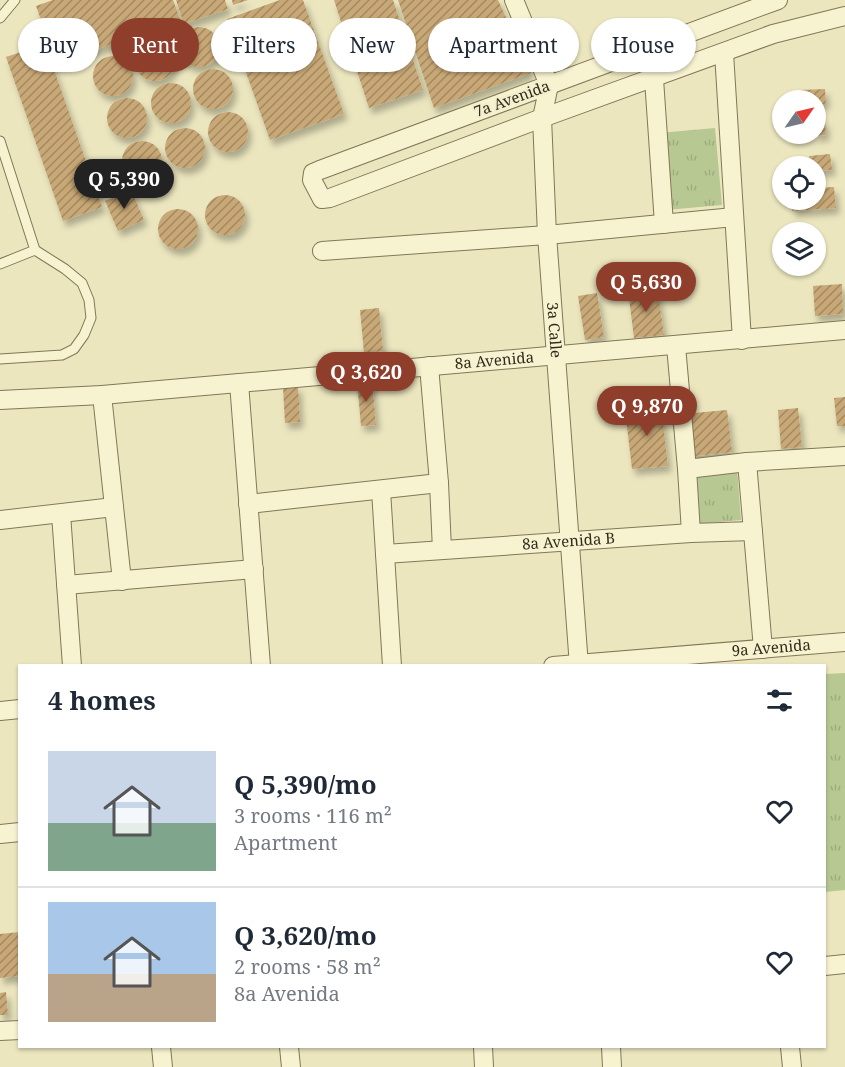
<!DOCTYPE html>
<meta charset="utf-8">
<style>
body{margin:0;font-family:"Noto Serif",serif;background:#f6f6f7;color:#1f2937;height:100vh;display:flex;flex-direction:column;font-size:22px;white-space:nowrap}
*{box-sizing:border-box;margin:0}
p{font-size:20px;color:#747a83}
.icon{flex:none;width:33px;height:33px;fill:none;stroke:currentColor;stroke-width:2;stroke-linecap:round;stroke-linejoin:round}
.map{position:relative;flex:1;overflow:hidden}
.details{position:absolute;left:18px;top:664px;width:808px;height:384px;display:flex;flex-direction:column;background:#fff;border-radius:0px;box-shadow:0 2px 4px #0004}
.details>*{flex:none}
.guide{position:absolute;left:18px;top:18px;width:810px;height:54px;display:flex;gap:12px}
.needle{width:39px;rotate:56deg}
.controls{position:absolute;left:772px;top:90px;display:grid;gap:12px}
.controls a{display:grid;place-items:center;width:54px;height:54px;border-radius:50%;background:#fff;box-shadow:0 2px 4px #0004;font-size:30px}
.price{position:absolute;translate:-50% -51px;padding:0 14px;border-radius:21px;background:#8e3e2b;color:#fff;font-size:20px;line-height:39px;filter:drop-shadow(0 2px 3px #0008)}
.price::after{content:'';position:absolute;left:50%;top:36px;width:18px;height:14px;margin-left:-9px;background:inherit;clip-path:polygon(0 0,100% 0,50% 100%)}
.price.current{background:#222;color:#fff}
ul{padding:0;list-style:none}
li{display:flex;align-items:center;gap:18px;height:150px;padding:0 30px}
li+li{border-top:2px solid #e0e1e3}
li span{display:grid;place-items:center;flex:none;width:168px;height:120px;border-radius:0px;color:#555}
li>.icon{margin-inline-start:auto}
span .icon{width:72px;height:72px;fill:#fffc;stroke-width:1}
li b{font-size:26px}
h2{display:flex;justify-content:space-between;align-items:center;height:72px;padding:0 30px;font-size:26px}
.tag{padding:0 21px;border-radius:27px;background:#fff;box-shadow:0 2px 4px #0004;font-size:21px;line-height:54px}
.tag.current{background:#8e3e2b;color:#fff}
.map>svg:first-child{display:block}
</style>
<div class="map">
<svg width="845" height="1067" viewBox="0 0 845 1067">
<defs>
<pattern id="park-tufts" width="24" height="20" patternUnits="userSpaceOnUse" patternTransform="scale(1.5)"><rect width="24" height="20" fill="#b8c893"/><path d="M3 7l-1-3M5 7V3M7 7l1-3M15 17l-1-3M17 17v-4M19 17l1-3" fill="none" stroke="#9fac7e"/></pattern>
<pattern id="building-hatch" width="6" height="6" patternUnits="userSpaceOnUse" patternTransform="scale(1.5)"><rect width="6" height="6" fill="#c8a876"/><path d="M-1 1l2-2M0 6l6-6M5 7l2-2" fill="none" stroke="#a38960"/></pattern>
<filter id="shadow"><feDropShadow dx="3.5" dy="6" stdDeviation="3" flood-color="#0004"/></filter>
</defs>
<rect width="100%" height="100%" fill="#ebe6be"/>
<path fill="url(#park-tufts)" d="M715 128 722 205 666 210 659 133Z
M737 468 741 520 687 525 682 473Z
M845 673V890L825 892V674Z"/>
<path fill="url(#building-hatch)" filter="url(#shadow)" d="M53 0H173L180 19 57 64 36 6Z
M176 0H225L228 9 184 24Z
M232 0H248L233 5Z
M280 0H303L344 114 270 140 227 19Z
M334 0H393L423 90 369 108Z
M398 0H498L531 73 434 108Z
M179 47a20 20 0 1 1 40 0a20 20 0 1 1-40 0Z
M135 61a20 20 0 1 1 40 0a20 20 0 1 1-40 0Z
M45 44 102 207 63 221 6 57Z
M93 76a20 20 0 1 1 40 0a20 20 0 1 1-40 0Z
M193 89a20 20 0 1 1 40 0a20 20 0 1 1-40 0Z
M151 103a20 20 0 1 1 40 0a20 20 0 1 1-40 0Z
M825 89 826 104H816V100H801V90Z
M107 118a20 20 0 1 1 40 0a20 20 0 1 1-40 0Z
M208 132a20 20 0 1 1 40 0a20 20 0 1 1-40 0Z
M825 120 826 135 790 138V134H816V121Z
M165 148a20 20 0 1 1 40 0a20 20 0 1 1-40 0Z
M122 161a20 20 0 1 1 40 0a20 20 0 1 1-40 0Z
M830 154 832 170 816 171V166H810L809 156Z
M834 187 836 208 792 211 791 200H816V188Z
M131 190 144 220 118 231 105 201Z
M205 215a20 20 0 1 1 40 0a20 20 0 1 1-40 0Z
M158 229a20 20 0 1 1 40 0a20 20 0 1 1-40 0Z
M842 284 843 314 815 316 813 286Z
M657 287 664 335 634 338 628 290Z
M597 293 604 337 585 340 578 296Z
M379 308 383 351 364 353 360 310Z
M372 380 376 425 361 426 357 381Z
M298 386 300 422 285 423 283 387Z
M845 397V426H837L834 398Z
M661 405 668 466 632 469 625 410Z
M798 408 802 447 781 449 778 410Z
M727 410 732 452 687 457 683 414Z
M20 932V976L0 978V934Z
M6 992 8 1015H0V993Z"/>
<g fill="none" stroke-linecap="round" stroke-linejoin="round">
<g stroke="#827758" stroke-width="11">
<path id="lane" d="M0 18 15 0
M0 141 35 250 65 269 82 283 89 300 91 318 84 335 74 349 62 355 0 359
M0 264 35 250"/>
</g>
<g stroke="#827758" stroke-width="20">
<g id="street">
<path id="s1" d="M514 0 549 85 542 118 547 235 579 666"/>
<path d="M778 0 320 170 313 173 312 180 322 199 330 198 542 118 773 34 845 16"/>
<path d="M724 53 742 340"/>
<path d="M654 79 664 224"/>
<path d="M322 251 547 235 734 217"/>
<path d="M676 346 687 469 691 533"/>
<path d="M429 366 439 483 442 550"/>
<path d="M239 383 261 666"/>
<path d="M102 395 122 581"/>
<path id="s2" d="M0 400 102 395 845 330"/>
<path d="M747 462 763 649"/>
<path d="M687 469 747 462 845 456"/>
<path d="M381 490 392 666"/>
<path d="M248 504 439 483"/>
<path d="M61 514 72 666"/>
<path d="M0 520 114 507"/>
<path id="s3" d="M385 554 691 533 753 531"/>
<path d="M66 585 254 569"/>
<path id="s4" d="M553 666 845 642"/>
<path d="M0 711 20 709"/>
<path d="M0 834 20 832"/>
<path d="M825 966 845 964"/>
<path d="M0 1031 20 1030"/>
<path d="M161 1047 163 1067"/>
<path d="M289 1047 291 1067"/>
<path d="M483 1047 484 1067"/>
<path d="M611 1047 612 1067"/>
<path d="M790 1047 792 1067"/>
</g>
</g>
<use href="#lane" stroke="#f7f3d1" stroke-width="9"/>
<use href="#street" stroke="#f7f3d1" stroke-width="18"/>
</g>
<g text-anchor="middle" stroke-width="4.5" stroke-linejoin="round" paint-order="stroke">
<g font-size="15" fill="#322b1c" stroke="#f3efcd">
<text transform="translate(512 99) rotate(-20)" y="5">7a Avenida</text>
<text dy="5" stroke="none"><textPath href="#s1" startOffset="338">3a Calle</textPath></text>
<text dy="5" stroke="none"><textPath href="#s2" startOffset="496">8a Avenida</textPath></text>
<text dy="5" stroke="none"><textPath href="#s3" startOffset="184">8a Avenida B</textPath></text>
<text dy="5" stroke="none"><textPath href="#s4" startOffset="219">9a Avenida</textPath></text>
</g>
</g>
</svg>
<div class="controls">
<a><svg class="needle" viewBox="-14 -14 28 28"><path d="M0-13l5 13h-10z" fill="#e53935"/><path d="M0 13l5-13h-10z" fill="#747a83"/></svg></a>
<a><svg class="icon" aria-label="locate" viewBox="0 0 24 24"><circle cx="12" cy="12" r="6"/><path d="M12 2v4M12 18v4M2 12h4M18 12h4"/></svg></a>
<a><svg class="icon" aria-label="layers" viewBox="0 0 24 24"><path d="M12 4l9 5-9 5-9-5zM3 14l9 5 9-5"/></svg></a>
</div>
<b class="price current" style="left:124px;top:210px">Q 5,390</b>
<b class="price" style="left:646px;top:313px">Q 5,630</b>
<b class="price" style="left:366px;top:403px">Q 3,620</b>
<b class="price" style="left:647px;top:437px">Q 9,870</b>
<div class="guide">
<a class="tag">Buy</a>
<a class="tag current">Rent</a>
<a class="tag">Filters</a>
<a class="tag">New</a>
<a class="tag">Apartment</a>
<a class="tag">House</a>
</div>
<section class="details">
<h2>4 homes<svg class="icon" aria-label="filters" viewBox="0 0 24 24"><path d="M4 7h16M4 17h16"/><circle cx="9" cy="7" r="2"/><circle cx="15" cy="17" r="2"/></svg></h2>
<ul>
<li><span style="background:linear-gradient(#c9d6e8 60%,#7fa58c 0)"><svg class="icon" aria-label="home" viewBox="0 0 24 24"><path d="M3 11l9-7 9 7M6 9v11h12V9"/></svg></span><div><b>Q 5,390/mo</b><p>3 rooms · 116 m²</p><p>Apartment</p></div><svg class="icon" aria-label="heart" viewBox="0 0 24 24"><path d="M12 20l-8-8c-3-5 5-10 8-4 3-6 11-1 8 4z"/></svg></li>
<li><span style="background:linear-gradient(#a9c7e8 60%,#b9a48a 0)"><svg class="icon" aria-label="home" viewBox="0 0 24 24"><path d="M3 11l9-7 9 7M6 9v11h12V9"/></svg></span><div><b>Q 3,620/mo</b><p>2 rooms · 58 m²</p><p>8a Avenida</p></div><svg class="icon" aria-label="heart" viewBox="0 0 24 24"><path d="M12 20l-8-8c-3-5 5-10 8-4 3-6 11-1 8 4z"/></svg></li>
</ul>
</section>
</div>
